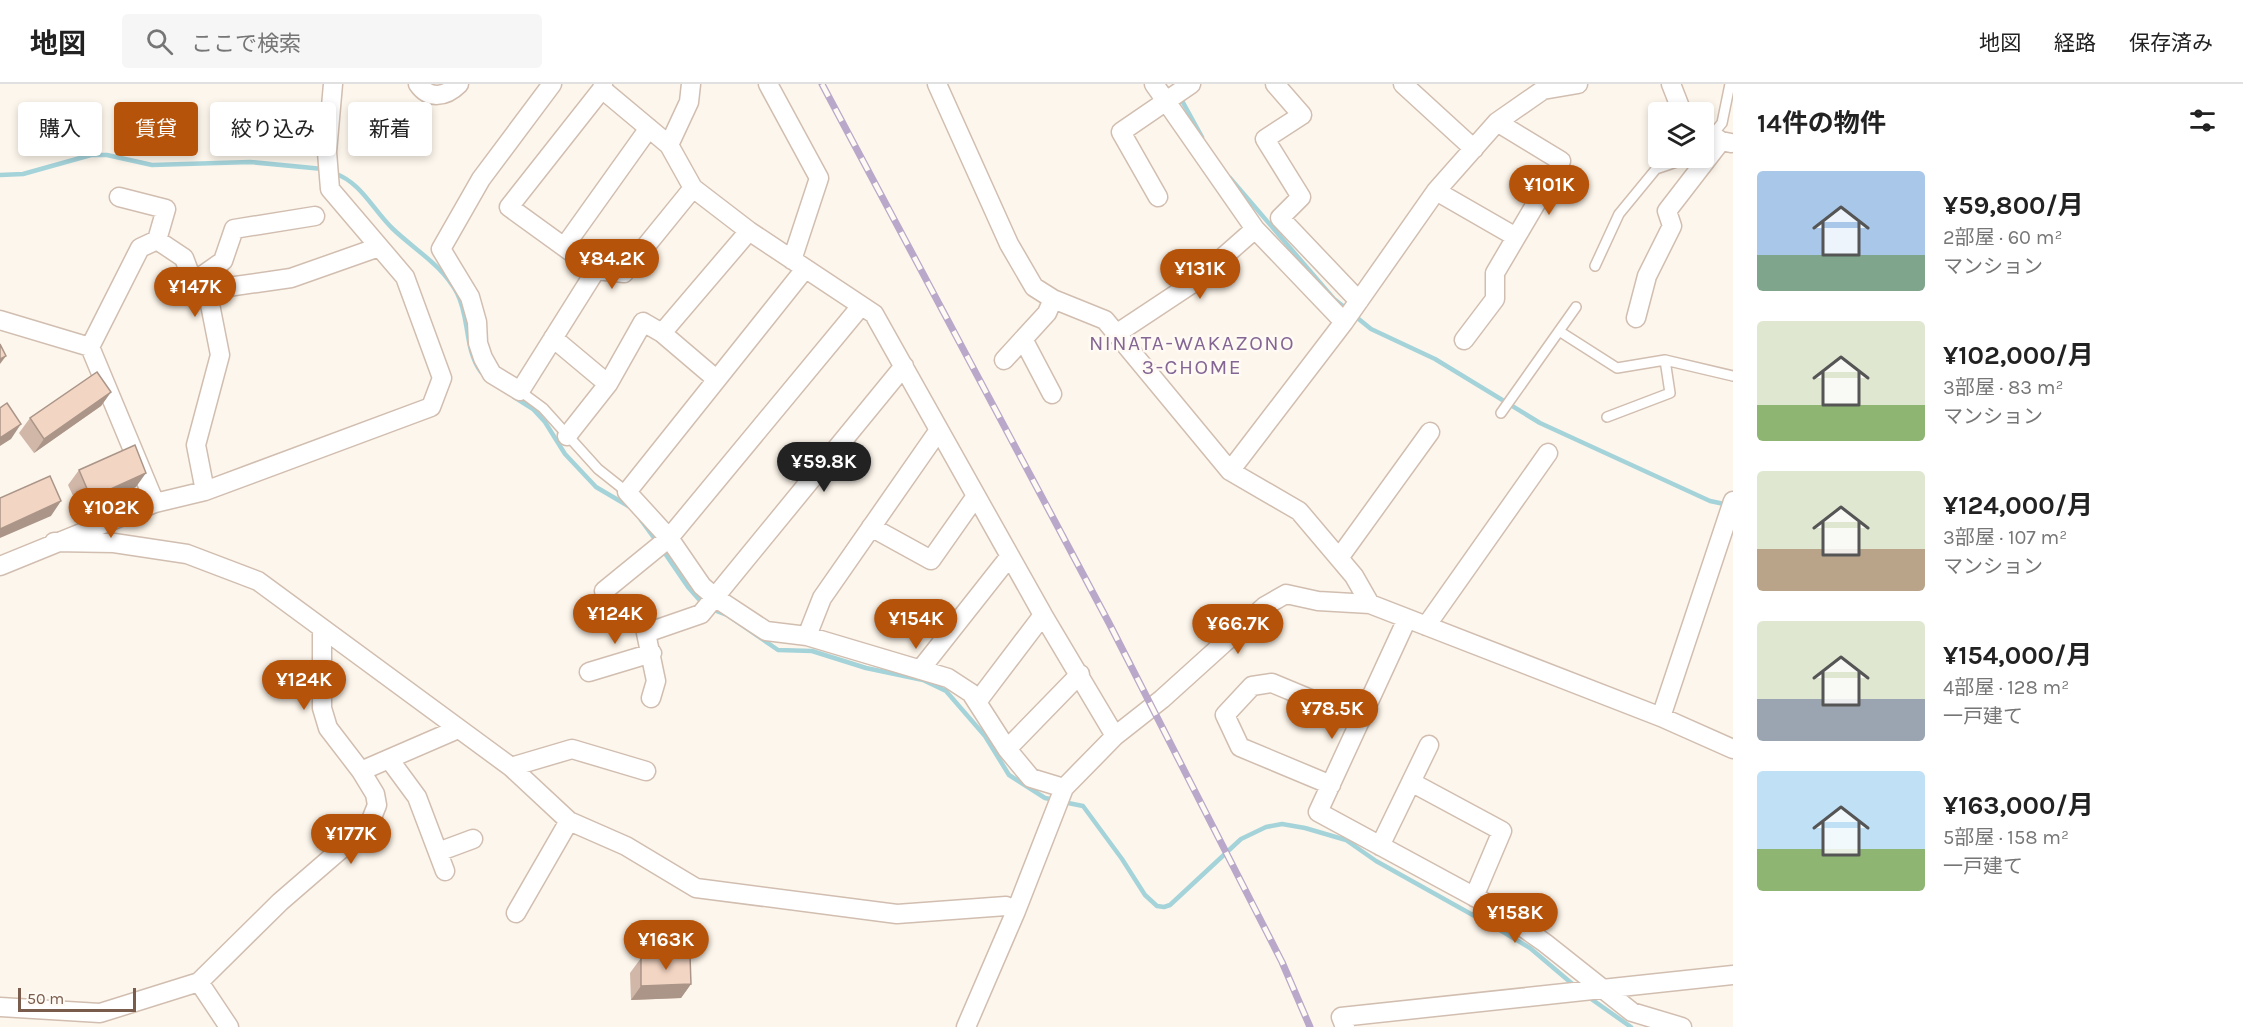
<!DOCTYPE html>
<html lang="ja">
<meta charset="utf-8">
<style>
body{margin:0;font-family:Karla,"Noto Sans JP",sans-serif;background:#f6f6f6;color:#222;height:100vh;display:flex;flex-direction:column;font-size:22px;white-space:nowrap}
*{box-sizing:border-box;margin:0}
p{font-size:20px;color:#767676}
.icon{flex:none;width:33px;height:33px;fill:none;stroke:currentColor;stroke-width:2;stroke-linecap:round;stroke-linejoin:round}
.map{position:relative;flex:1;overflow:hidden}
.drawer{display:flex;flex-direction:column;background:#fff;width:510px}
.drawer>*{flex:none}
.banner{position:absolute;left:18px;top:18px;width:570px;height:54px;display:flex;gap:12px}
.fabs{position:absolute;left:1648px;top:18px;display:grid;gap:12px}
.fabs a{display:grid;place-items:center;width:66px;height:66px;border-radius:6px;background:#fff;box-shadow:0 3px 9px #0003;font-size:30px}
.scale{position:absolute;left:18px;bottom:15px;width:118px;box-sizing:border-box;padding-left:6px;border:3px solid #7a5c4d;border-top:0;font-size:16px;line-height:21px;white-space:nowrap;color:#7a5c4d;-webkit-text-stroke:4px #fffaf3;paint-order:stroke}
.price{position:absolute;translate:-50% -51px;padding:0 14px;border-radius:21px;background:#b45309;color:#fff;font-size:20px;line-height:39px;filter:drop-shadow(0 2px 3px #0008)}
.price::after{content:'';position:absolute;left:50%;top:36px;width:18px;height:14px;margin-left:-9px;background:inherit;clip-path:polygon(0 0,100% 0,50% 100%)}
.price.active{background:#222;color:#fff}
ul{padding:0;list-style:none}
li{display:flex;align-items:center;gap:18px;height:150px;padding:0 24px}
li span{display:grid;place-items:center;flex:none;width:168px;height:120px;border-radius:6px;color:#555}
li>.icon{margin-inline-start:auto}
span .icon{width:72px;height:72px;fill:#fffc;stroke-width:1}
li b{font-size:26px}
h2{display:flex;justify-content:space-between;align-items:center;height:72px;padding:0 24px;font-size:26px}
.chip{padding:0 21px;border-radius:6px;background:#fff;box-shadow:0 3px 9px #0003;font-size:21px;line-height:54px}
.chip.active{background:#b45309;color:#fff}
header{display:flex;align-items:center;gap:36px;box-sizing:border-box;height:84px;padding:0 30px;background:#fff;border-bottom:2px solid #e0e0e0}
header strong{font-size:28px}
nav{display:flex;gap:33px;margin-inline-start:auto;font-size:21px}
.search{width:420px;height:54px;background:#f6f6f6;display:flex;align-items:center;gap:15px;box-sizing:border-box;padding:0 21px;border-radius:6px;color:#767676;font-size:22px}
main{display:flex;flex:1;min-height:0}
.map>svg:first-child{display:block}
</style>
<header>
<strong>地図</strong>
<div class="search"><svg class="icon" aria-label="search" viewBox="0 0 24 24"><circle cx="10" cy="10" r="6"/><path d="M15 15l6 6"/></svg>ここで検索</div>
<nav><a>地図</a><a>経路</a><a>保存済み</a></nav>
</header>
<main>
<div class="map">
<svg width="1733" height="943" viewBox="0 0 1733 943">
<rect width="100%" height="100%" fill="#fdf6ec"/>
<g fill="none" stroke-linecap="round" stroke-linejoin="round">
<path stroke="#a5d3da" stroke-width="4.5" d="M1180 13 1202 53
M334 89C362 99 372 125 393 145 415 166 442 181 457 209 470 234 464 265 481 288
M0 91 23 90 91 71H107L152 81 250 78 323 85
M1230 94 1334 215 1348 226
M1355 232 1371 245 1435 275 1540 339 1710 417 1729 421
M514 313 533 325 545 338 565 370 596 403 630 423
M641 436 657 458
M662 465 688 503 704 521
M711 525 727 531 778 566 812 567 866 584 923 596 946 607 985 652 1009 691 1045 714 1055 716
M1063 718 1083 722 1122 775 1145 811 1157 822 1164 823 1170 821 1241 755 1266 743 1282 740 1305 744 1346 756 1376 777 1505 849 1530 864 1576 903
M1587 912 1631 943"/>
<g stroke="#d1beb0" stroke-width="12">
<path id="lane" d="M1712 51 1722 39 1730 0
M1595 182 1619 130 1656 85 1688 74
M1559 247 1617 284 1665 276 1733 292
M520 307 543 324 598 385 627 408
M1501 329 1576 223
M1607 333 1670 309 1665 276"/>
</g>
<g stroke="#d1beb0" stroke-width="21">
<path id="street" d="M418 0C429 16 446 13 459 0
M552 0 481 95 441 165 470 213 477 238 478 259 483 274 492 290 520 307 596 186 624 189 693 104
M603 0 602 5 669 61 693 104 749 147 874 230 1043 531 1115 652
M768 0 819 94 792 176
M937 0 1009 160 1034 203 1053 215 1105 236 1230 387 1299 427 1354 492 1370 520
M1154 0 1255 145 1344 238
M1275 0 1302 31 1265 55 1301 113 1280 134 1359 217
M1403 0 1474 65
M1671 0 1682 28
M1704 46 1721 57 1731 59
M669 61 689 18 691 0
M1436 107 1516 153
M119 113 166 125 157 156
M1158 113 1121 48 1191 0
M564 163 649 44
M805 185 627 408 669 454 702 502 716 514 766 547 807 552 948 594 971 609 1007 665 1031 694 1064 704
M596 186 509 123 602 5
M193 198 223 177 234 145 315 132
M208 210 221 204 291 194 379 163
M1636 234 1647 192 1672 142 1667 127 1721 57
M0 236 90 263
M662 249 749 147
M1116 250 1196 197 1255 145
M553 254 608 300
M1023 255 1052 310
M1464 256 1495 215V189L1561 77 1497 38
M1004 276 1047 229 1053 215
M567 352 608 300 643 238 662 249 716 295
M1230 387 1344 238 1436 107 1497 38 1543 6 1578 0
M155 419 90 263 140 164 157 156 184 174 193 198 208 210 220 271 196 361 205 407
M871 443 931 476 976 412
M54 458 114 459 187 470 258 497 511 683 569 737 626 762 696 804 897 830 1006 822 1016 827
M1339 474 1430 348
M0 482 155 419 205 407 431 323 442 294 405 193 330 105 327 68 333 0
M604 507 669 454 861 222
M1407 535 1318 728 1497 825 1545 859 1632 928 1682 943
M1426 542 1548 369
M322 544V624L328 644 361 687
M807 552 822 514 939 346
M920 586 1010 472
M589 588 652 569
M651 614 656 597 646 549 701 530 904 282
M977 618 1043 531
M1661 633 1733 417
M1007 665 1080 590
M389 675 417 713 445 787
M511 683 572 665 646 687
M1411 698 1502 747 1474 813
M1331 701 1240 663 1225 631 1252 602 1272 599 1361 636
M1380 762 1429 661
M438 768 473 755
M516 829 569 737
M199 898 229 943
M0 923 100 929 199 898 280 818 369 741 377 721 375 710 361 687 458 645
M966 943 1016 827 1064 704 1115 652 1162 615 1265 522 1286 510 1318 517 1370 520 1661 633 1733 665
M1345 943 1341 933 1733 891"/>
</g>
<use href="#lane" stroke="#fff" stroke-width="9"/>
<use href="#street" stroke="#fff" stroke-width="18"/>
<g stroke="#b9a8c9" stroke-width="7">
<path id="rail" d="M822 0 1109 539 1282 878 1310 943"/>
</g>
<use href="#rail" stroke="#fffaf3" stroke-width="4.5" stroke-dasharray="14" stroke-linecap="butt"/>
</g>
<path fill="#d1b7a8" d="M111 308 101 322 34 369 19 349 30 334Z
M79 386 136 403 81 429 68 401Z
M641 874 691 900 681 914 631 916 630 889Z"/>
<path fill="#aa9588" d="M6 272 0 280V275Z
M111 308 101 322 34 369 44 355Z
M21 340 11 355 0 362V354Z
M146 389 136 403 81 429 91 414Z
M61 417 51 432 0 454V445Z
M691 900 681 914 631 916 641 902Z"/>
<path fill="#f3d5c3" stroke="#aa9588" stroke-width="1.5" d="M0 260 6 272 0 275Z
M97 288 111 308 44 355 30 334Z
M7 319 21 340 0 354V324Z
M135 361 146 389 91 414 79 386Z
M50 392 61 417 0 445V414Z
M690 872 691 900 641 902V874Z"/>
<g text-anchor="middle" stroke-width="5" stroke-linejoin="round" paint-order="stroke">
<g font-size="21" letter-spacing="1.5" fill="#846695" stroke="#fffaf3">
<text x="1192" y="266">NINATA-WAKAZONO<tspan x="1192" dy="24">3-CHOME</tspan></text>
</g>
</g>
</svg>
<div class="fabs">
<a><svg class="icon" aria-label="layers" viewBox="0 0 24 24"><path d="M12 4l9 5-9 5-9-5zM3 14l9 5 9-5"/></svg></a>
</div>
<div class="scale">50 m</div>
<b class="price" style="left:1549px;top:132px">¥101K</b>
<b class="price" style="left:612px;top:206px">¥84.2K</b>
<b class="price" style="left:1200px;top:216px">¥131K</b>
<b class="price" style="left:195px;top:234px">¥147K</b>
<b class="price active" style="left:824px;top:409px">¥59.8K</b>
<b class="price" style="left:111px;top:455px">¥102K</b>
<b class="price" style="left:615px;top:561px">¥124K</b>
<b class="price" style="left:916px;top:566px">¥154K</b>
<b class="price" style="left:1238px;top:571px">¥66.7K</b>
<b class="price" style="left:304px;top:627px">¥124K</b>
<b class="price" style="left:1332px;top:656px">¥78.5K</b>
<b class="price" style="left:351px;top:781px">¥177K</b>
<b class="price" style="left:1515px;top:860px">¥158K</b>
<b class="price" style="left:666px;top:887px">¥163K</b>
<div class="banner">
<a class="chip">購入</a>
<a class="chip active">賃貸</a>
<a class="chip">絞り込み</a>
<a class="chip">新着</a>
</div>
</div>
<section class="drawer">
<h2>14件の物件<svg class="icon" aria-label="filters" viewBox="0 0 24 24"><path d="M4 7h16M4 17h16"/><circle cx="9" cy="7" r="2"/><circle cx="15" cy="17" r="2"/></svg></h2>
<ul>
<li><span style="background:linear-gradient(#a9c7e8 70%,#7fa58c 0)"><svg class="icon" aria-label="home" viewBox="0 0 24 24"><path d="M3 11l9-7 9 7M6 9v11h12V9"/></svg></span><div><b>¥59,800/月</b><p>2部屋 · 60 m²</p><p>マンション</p></div></li>
<li><span style="background:linear-gradient(#dfe7d0 70%,#8fb573 0)"><svg class="icon" aria-label="home" viewBox="0 0 24 24"><path d="M3 11l9-7 9 7M6 9v11h12V9"/></svg></span><div><b>¥102,000/月</b><p>3部屋 · 83 m²</p><p>マンション</p></div></li>
<li><span style="background:linear-gradient(#dfe7d0 65%,#b9a48a 0)"><svg class="icon" aria-label="home" viewBox="0 0 24 24"><path d="M3 11l9-7 9 7M6 9v11h12V9"/></svg></span><div><b>¥124,000/月</b><p>3部屋 · 107 m²</p><p>マンション</p></div></li>
<li><span style="background:linear-gradient(#dfe7d0 65%,#9aa5b1 0)"><svg class="icon" aria-label="home" viewBox="0 0 24 24"><path d="M3 11l9-7 9 7M6 9v11h12V9"/></svg></span><div><b>¥154,000/月</b><p>4部屋 · 128 m²</p><p>一戸建て</p></div></li>
<li><span style="background:linear-gradient(#bfe0f5 65%,#8fb573 0)"><svg class="icon" aria-label="home" viewBox="0 0 24 24"><path d="M3 11l9-7 9 7M6 9v11h12V9"/></svg></span><div><b>¥163,000/月</b><p>5部屋 · 158 m²</p><p>一戸建て</p></div></li>
</ul>
</section>
</main>
